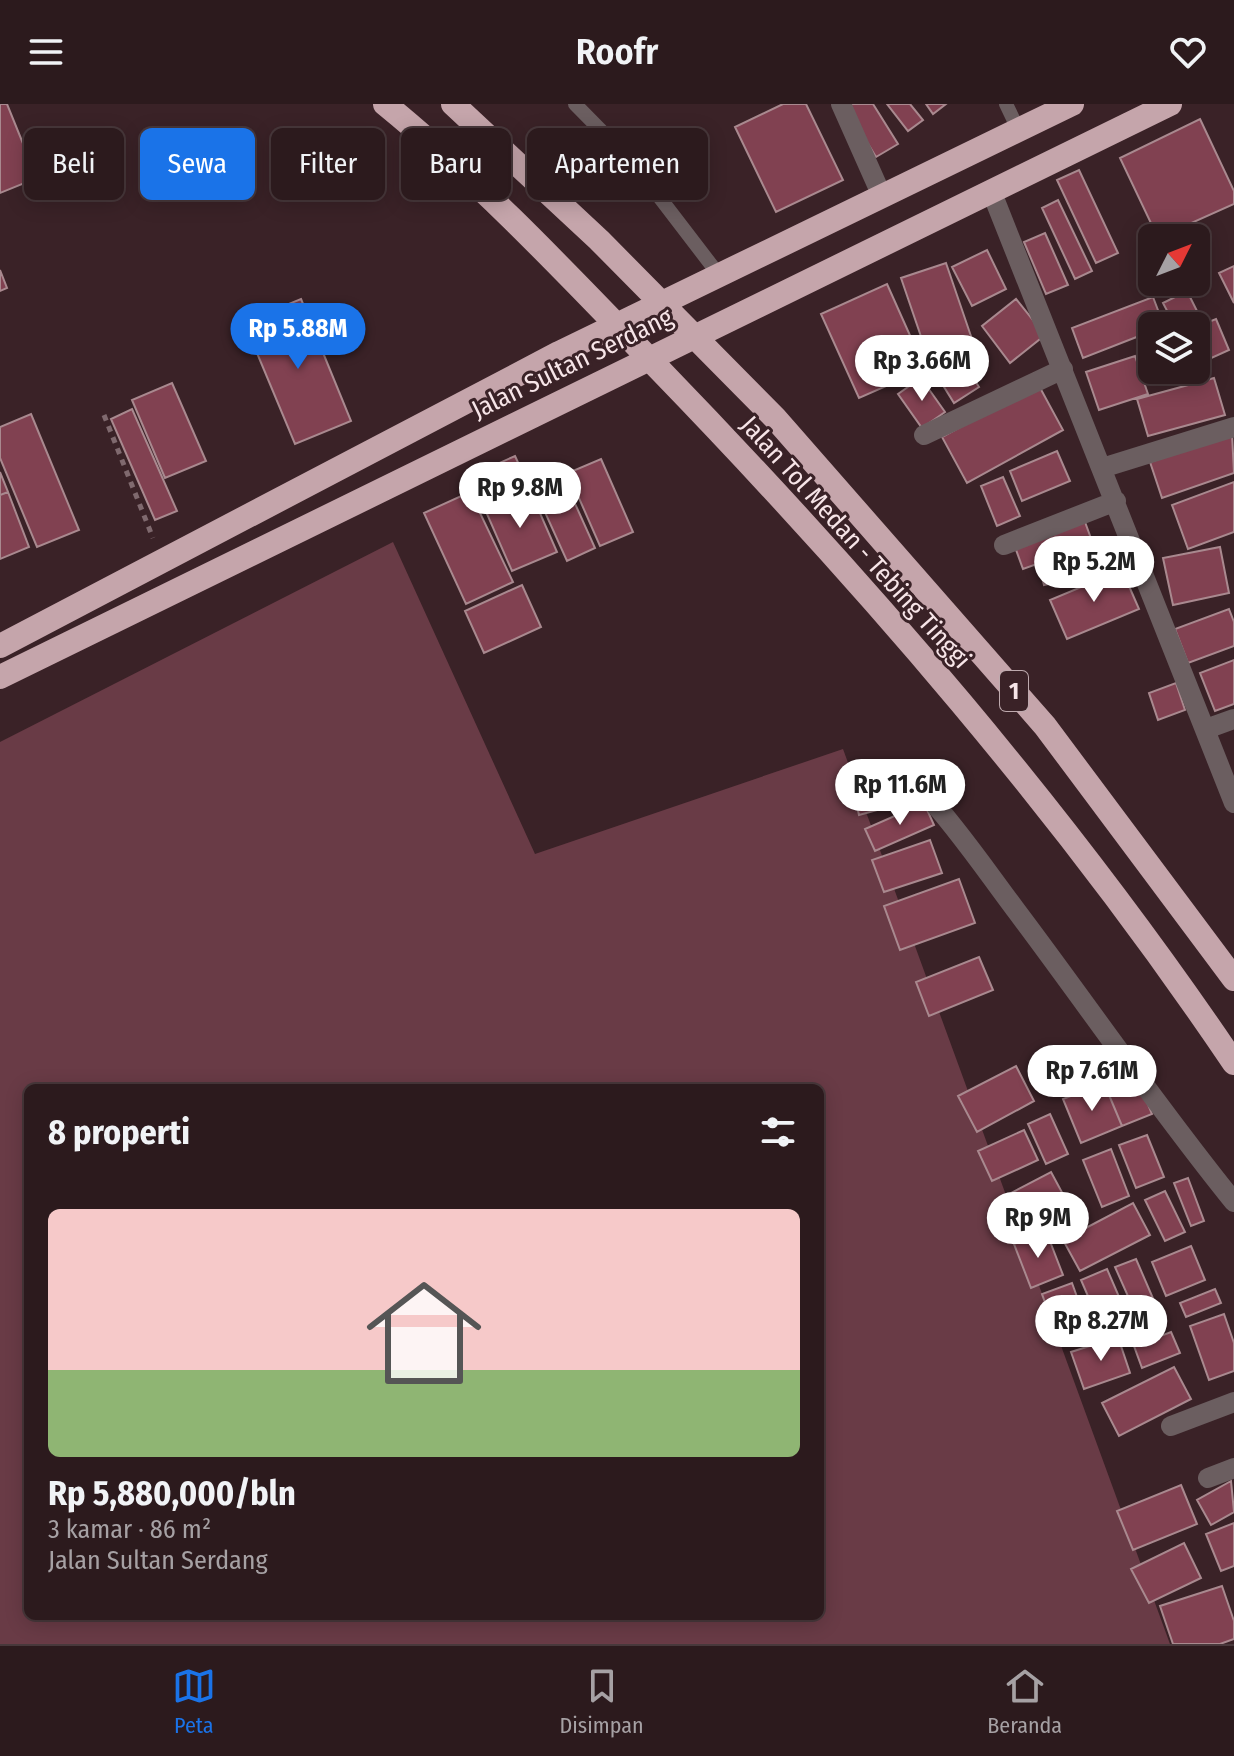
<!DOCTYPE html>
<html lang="id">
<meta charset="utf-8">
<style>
body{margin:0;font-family:"Fira Sans Condensed",sans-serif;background:#38272a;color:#f1f3f6;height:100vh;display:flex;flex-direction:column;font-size:30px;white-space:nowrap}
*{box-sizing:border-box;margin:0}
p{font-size:26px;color:#a6a1a4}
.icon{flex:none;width:44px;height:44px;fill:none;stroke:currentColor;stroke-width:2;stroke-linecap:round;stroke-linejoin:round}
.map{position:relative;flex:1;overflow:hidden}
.panel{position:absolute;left:24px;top:980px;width:800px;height:536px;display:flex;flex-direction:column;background:#2c1a1d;border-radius:12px;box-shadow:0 4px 20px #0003,0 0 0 2px #48383b}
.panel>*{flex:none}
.hud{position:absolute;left:24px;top:24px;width:800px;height:72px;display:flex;gap:16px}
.needle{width:52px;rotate:48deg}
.fabs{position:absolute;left:1138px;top:120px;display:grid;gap:16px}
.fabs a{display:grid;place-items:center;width:72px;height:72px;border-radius:12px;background:#2c1a1d;box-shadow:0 4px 20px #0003,0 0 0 2px #48383b;font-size:40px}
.price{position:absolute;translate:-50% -68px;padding:0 18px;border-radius:28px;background:#fff;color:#222;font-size:26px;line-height:52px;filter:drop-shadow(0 2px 4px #0008)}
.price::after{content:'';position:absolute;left:50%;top:48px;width:24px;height:18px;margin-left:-12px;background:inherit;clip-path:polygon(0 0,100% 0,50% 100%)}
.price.current{background:#1a73e8;color:#fff}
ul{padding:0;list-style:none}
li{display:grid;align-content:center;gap:16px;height:424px;padding:0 24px}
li+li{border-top:2px solid #48383b}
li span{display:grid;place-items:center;height:248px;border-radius:12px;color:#555}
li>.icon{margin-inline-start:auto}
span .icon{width:144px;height:144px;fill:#fffc;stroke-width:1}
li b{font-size:34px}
h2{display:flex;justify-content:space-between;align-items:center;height:96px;padding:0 24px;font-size:34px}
.pill{padding:0 28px;border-radius:12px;background:#2c1a1d;box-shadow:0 4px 20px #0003,0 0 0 2px #48383b;font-size:28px;line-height:72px}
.pill.current{background:#1a73e8;color:#fff}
header{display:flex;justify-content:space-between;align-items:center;height:104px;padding:0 24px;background:#2c1a1d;font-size:36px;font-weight:600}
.tab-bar{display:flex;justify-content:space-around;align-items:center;height:112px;border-top:2px solid #48383b;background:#2c1a1d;font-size:22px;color:#a6a1a4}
.tab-bar a{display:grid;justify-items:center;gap:4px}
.tab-bar .current{color:#1a73e8}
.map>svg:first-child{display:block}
</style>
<header><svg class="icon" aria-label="menu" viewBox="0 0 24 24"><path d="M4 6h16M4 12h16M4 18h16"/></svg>Roofr<svg class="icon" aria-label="heart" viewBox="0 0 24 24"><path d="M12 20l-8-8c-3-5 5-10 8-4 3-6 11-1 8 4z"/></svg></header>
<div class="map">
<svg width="1234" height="1540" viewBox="0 0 1234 1540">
<rect width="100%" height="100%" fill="#3a2227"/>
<path fill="#693b46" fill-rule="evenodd" d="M393 438 535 750 843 645 1170 1540H0V638ZM28 984H820V1512H28Z"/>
<path fill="#814151" stroke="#a9898f" stroke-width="2" d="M0 0H7L37 74 0 89Z
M783 0H806L843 76 776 108 735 23Z
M844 0H873L898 40 876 53Z
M887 0H910L923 16 908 27Z
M926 0H946L933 10Z
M1200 15 1234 87V100L1158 134 1120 54Z
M1079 66 1118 149 1096 159 1057 76Z
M1058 96 1092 167 1075 175 1042 104Z
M1045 129 1068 181 1046 190 1024 138Z
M987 146 1006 185 972 202 952 163Z
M946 159 973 238 928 253 901 174Z
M1234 162V199L1219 169Z
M0 166 7 184 0 187Z
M1162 178H1182L1167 186Z
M887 180 925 265 859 294 821 210Z
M1187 187 1199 211 1175 222 1163 199Z
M1153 193 1164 222H1152V227L1083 254 1072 224Z
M301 195 351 317 295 340 244 218Z
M1016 195 1045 231 1010 259 982 222Z
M1216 215 1229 246 1196 261V223Z
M1152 242V261L1145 245Z
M1135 252 1148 290 1099 306 1086 268Z
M960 254 979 283 954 299 936 270Z
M1154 266H1184L1159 277Z
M921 274 945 308 922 324 898 290Z
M1214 274 1225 311 1148 332 1137 295Z
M172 279 206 357 165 374 132 296Z
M1038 280 1063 326 967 379 942 333Z
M132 305 177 407 155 416 111 315Z
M31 310 79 426 37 443 0 354V323Z
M1232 330 1234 369 1162 394 1150 358Z
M1057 347 1070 377 1022 397 1010 367Z
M515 352 527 378 506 387 495 361Z
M601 355 633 428 600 442 568 369Z
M0 368 8 388 0 391Z
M563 373 595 444 567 457 535 386Z
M1003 373 1020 412 997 422 981 382Z
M1234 378V428L1188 445 1172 401Z
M529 384 557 448 512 467 484 403Z
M8 388 29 443 0 455V391Z
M470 388 513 478 466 500 424 409Z
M1085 418 1093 440 1023 465 1015 443Z
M1220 443 1229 489 1173 501 1163 454Z
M1087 450 1092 470 1044 481 1039 461Z
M1122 466 1139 505 1067 535 1050 496Z
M522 481 541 523 484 549 465 507Z
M1229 505 1234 518V542L1188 559 1175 525Z
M1234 556V600L1215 607 1200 569Z
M1176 579 1185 606 1158 616 1149 589Z
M910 670 917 695 859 711 853 685Z
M924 699 934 721 875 747 865 725Z
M930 736 942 769 884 788 872 756Z
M959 775 975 819 900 846 884 802Z
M979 853 993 886 929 912 916 878Z
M1016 962 1034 997 977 1028 958 992Z
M1134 966 1152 1010 1122 1022 1104 979Z
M1104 979 1122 1022 1081 1039 1063 995Z
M1050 1010 1068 1050 1046 1060 1028 1020Z
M1024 1026 1038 1056 992 1077 978 1047Z
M1147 1031 1164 1073 1136 1084 1119 1041Z
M1111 1045 1129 1092 1102 1103 1083 1056Z
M1051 1068 1072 1107 1018 1135 998 1096Z
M1188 1074 1204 1117 1191 1122 1174 1079Z
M1165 1087 1185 1128 1165 1137 1145 1096Z
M1133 1099 1150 1131 1080 1167 1063 1136Z
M1046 1127 1063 1171 1031 1184 1014 1140Z
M1191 1142 1205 1176 1166 1192 1152 1158Z
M1136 1155 1155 1199 1135 1208 1115 1163Z
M1107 1165 1126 1209 1100 1220 1081 1176Z
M1072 1179 1090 1229 1060 1240 1042 1190Z
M1215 1185 1221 1199 1186 1213 1180 1199Z
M1224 1210 1234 1239V1267L1209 1276 1190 1222Z
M1171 1228 1180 1249 1142 1264 1134 1242Z
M1118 1233 1130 1269 1084 1285 1071 1248Z
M1174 1263 1191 1295 1119 1332 1102 1299Z
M1231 1377 1234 1408 1211 1421 1197 1396Z
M1181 1381 1197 1420 1133 1446 1117 1407Z
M1234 1419V1462L1221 1467 1206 1430Z
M1184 1439 1201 1474 1149 1499 1131 1465Z
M1222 1482 1234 1517V1535L1220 1540H1173L1160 1502Z"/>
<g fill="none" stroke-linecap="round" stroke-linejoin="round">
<path stroke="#7f696e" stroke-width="5" stroke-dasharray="6 6" stroke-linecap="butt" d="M104 311 153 434"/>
<path stroke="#6b5e60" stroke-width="14" d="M575 0 634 60 719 171
M1006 0 1018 25"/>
<path stroke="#6b5e60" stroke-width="20" d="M841 0 881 90
M992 89 1234 699
M924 331 1063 265
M1102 364 1234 323
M1004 441 1116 397
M1206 625 1234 615
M925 689C958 725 985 765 1015 805 1088 902 1157 1003 1234 1098
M1171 1322 1234 1298
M1208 1374 1234 1364"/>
<path stroke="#c5a5ab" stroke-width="24" d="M385 0C483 80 571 174 659 265 868 481 1065 709 1234 959
M453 0 599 136 775 314 1045 622 1234 875
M0 542 559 249 1072 0
M0 573 1170 0"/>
</g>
<g text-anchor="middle" stroke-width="6" stroke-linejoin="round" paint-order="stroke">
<rect fill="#3a2227" stroke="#beaaae" stroke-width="2" x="1000" y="567" width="28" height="40" rx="6"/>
<g font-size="24" font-weight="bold" fill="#f7e5e8">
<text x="1014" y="595">1</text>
</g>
<g font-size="26" fill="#f7e5e8" stroke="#3a2227">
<text transform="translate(572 259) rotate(-26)" y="9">Jalan Sultan Serdang</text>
<text transform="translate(856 438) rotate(48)" y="9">Jalan Tol Medan - Tebing Tinggi</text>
</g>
</g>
</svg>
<div class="fabs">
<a><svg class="needle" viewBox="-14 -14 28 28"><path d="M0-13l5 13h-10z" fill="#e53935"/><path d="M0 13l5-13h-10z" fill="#a6a1a4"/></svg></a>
<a><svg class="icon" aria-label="layers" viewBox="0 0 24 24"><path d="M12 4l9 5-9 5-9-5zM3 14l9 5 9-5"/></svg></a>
</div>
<b class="price current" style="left:298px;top:267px">Rp 5.88M</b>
<b class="price" style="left:922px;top:299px">Rp 3.66M</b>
<b class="price" style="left:520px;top:426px">Rp 9.8M</b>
<b class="price" style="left:1094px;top:500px">Rp 5.2M</b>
<b class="price" style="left:900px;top:723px">Rp 11.6M</b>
<b class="price" style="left:1092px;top:1009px">Rp 7.61M</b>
<b class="price" style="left:1038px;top:1156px">Rp 9M</b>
<b class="price" style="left:1101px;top:1259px">Rp 8.27M</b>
<div class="hud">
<a class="pill">Beli</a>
<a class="pill current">Sewa</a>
<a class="pill">Filter</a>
<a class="pill">Baru</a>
<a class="pill">Apartemen</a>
</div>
<section class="panel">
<h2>8 properti<svg class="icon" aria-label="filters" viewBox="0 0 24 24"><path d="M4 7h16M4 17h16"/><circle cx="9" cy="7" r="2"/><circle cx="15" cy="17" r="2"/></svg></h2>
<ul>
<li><span style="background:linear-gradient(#f6c9c9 65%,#8fb573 0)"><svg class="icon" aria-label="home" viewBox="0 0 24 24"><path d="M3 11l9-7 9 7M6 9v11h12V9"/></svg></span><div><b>Rp 5,880,000/bln</b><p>3 kamar · 86 m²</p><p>Jalan Sultan Serdang</p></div></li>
</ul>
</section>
</div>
<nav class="tab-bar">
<a class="current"><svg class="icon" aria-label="map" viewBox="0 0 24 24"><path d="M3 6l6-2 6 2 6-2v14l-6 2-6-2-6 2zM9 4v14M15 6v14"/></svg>Peta</a>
<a><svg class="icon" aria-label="saved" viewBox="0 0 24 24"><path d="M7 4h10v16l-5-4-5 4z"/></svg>Disimpan</a>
<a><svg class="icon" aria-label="home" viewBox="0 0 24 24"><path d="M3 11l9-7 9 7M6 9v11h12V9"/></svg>Beranda</a>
</nav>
